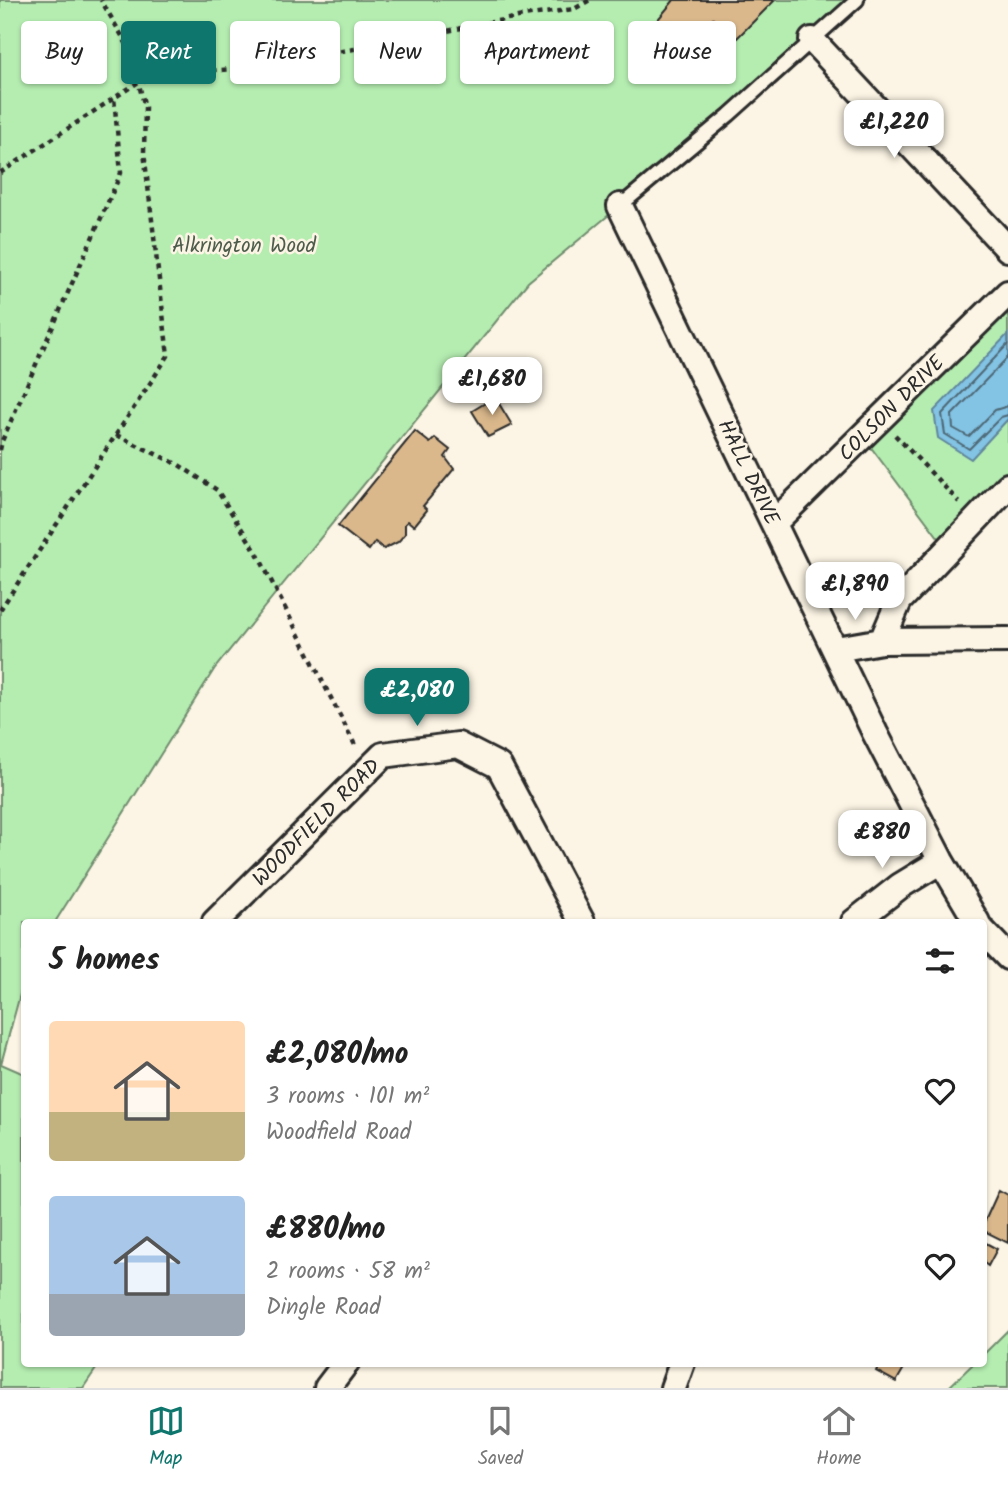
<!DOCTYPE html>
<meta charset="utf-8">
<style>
body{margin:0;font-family:Kalam,sans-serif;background:#f6f6f6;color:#222;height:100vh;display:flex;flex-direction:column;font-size:26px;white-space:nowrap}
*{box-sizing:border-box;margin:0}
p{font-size:23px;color:#767676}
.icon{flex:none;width:38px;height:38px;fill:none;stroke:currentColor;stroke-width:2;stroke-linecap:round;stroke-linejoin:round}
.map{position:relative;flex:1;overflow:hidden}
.drawer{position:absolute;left:21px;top:919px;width:966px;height:448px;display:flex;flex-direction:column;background:#fff;border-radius:7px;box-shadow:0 2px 5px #0004}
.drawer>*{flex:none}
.hud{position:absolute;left:21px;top:21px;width:966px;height:63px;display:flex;gap:14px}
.price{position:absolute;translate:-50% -60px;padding:0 16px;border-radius:14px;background:#fff;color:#222;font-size:23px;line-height:46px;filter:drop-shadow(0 2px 4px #0008)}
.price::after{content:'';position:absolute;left:50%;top:42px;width:21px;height:16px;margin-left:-10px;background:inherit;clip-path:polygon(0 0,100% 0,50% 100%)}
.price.current{background:#0f766e;color:#fff}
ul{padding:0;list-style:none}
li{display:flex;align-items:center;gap:21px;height:175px;padding:0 28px}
li span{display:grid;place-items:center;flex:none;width:196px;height:140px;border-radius:7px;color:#555}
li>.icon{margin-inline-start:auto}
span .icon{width:84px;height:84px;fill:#fffc;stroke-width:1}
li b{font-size:30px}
h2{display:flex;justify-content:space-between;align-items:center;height:84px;padding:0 28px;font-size:30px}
.pill{padding:0 24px;border-radius:7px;background:#fff;box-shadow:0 2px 5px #0004;font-size:24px;line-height:63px}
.pill.current{background:#0f766e;color:#fff}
.tabs{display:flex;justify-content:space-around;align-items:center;height:98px;border-top:2px solid #e0e0e0;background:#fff;font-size:19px;color:#767676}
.tabs a{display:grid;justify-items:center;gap:4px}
.tabs .current{color:#0f766e}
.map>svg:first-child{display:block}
</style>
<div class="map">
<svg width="1008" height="1388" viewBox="0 0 1008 1388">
<rect width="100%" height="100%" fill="#fcf5e5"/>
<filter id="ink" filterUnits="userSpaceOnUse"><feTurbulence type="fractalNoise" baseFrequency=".0143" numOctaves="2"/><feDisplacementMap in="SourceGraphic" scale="14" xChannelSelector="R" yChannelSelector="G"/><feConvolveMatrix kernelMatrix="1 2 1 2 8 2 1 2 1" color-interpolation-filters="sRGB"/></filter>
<g filter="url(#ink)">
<path fill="#b5edb1" stroke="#708c6e" stroke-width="2" d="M0 0H857L697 142 528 282 215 668 55 922H24V980L1 1064 24 1074V1363H100L83 1388H0Z
M1008 294V486L947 549 867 442Z
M1008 1330V1388H948L974 1363H984V1354Z"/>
<path fill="#83c3e4" stroke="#60869a" stroke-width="2" d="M1008 334V419L971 459 938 438 934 411Z"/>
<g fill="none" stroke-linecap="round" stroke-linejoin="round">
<path stroke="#4e6875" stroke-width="2" d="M1008 344 942 414 945 434 969 449 1001 417 1008 415
M1008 357 952 415 953 428 969 437 995 410 1008 406"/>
</g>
<path fill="#dab88c" stroke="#2b2b2b" stroke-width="2" d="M674 0H775L734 41 713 18 676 54 650 29Z
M495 397 512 425 488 437 472 411Z
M415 431 430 443 435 438 450 450 445 457 454 469 423 506 427 510 414 526 408 521 405 524V534L398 542 384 549 375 542 369 550 338 526Z
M999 1190 1008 1195V1243L984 1231V1223Z
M984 1242 997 1249 988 1266 984 1263Z
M880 1363H907L896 1382 876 1371Z"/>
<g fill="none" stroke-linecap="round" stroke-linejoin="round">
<g stroke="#2b2b2b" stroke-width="18">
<path id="service" d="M620 206 729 115 857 0"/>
</g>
<g stroke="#2b2b2b" stroke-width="30">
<path id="minor" d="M812 40 1008 249
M620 206 875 733 941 861 977 922
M774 523 1008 293
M882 641 899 601 1008 486
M836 649 882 641 1008 640
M215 922 383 755 458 745 499 766 582 922
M854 922 900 886 941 861
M984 932 1008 957
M327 1388 346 1363
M673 1388 682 1363"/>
</g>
<path stroke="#2b2b2b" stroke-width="4.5" stroke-dasharray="5 5" stroke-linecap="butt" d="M0 173 140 81 180 73 235 69 360 48 523 16 574 9 590 0
M116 435 179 465 217 490 257 553 356 747
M895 435 959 502
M0 450 2 441 121 173 114 97
M0 610 168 356 144 152 145 107 129 48 101 0"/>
<use href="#service" stroke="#fcf5e5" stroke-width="12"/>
<use href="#minor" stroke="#fcf5e5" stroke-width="24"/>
</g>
</g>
<g text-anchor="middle" stroke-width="5" stroke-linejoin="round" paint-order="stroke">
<g font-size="21" fill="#4e5c4c" stroke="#fcf5e5">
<text x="244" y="252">Alkrington Wood</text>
</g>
<g font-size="21" fill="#2b2b2b" stroke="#fcf5e5">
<text transform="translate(891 408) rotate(-45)" y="7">COLSON DRIVE</text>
<text transform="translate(749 472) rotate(64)" y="7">HALL DRIVE</text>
<text transform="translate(316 822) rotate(-45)" y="7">WOODFIELD ROAD</text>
</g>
</g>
</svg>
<b class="price" style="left:894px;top:160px">£1,220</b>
<b class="price" style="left:492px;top:417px">£1,680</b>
<b class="price" style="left:855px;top:622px">£1,890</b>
<b class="price current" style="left:417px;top:728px">£2,080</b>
<b class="price" style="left:882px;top:870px">£880</b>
<div class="hud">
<a class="pill">Buy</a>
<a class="pill current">Rent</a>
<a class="pill">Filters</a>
<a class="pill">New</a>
<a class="pill">Apartment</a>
<a class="pill">House</a>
</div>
<section class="drawer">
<h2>5 homes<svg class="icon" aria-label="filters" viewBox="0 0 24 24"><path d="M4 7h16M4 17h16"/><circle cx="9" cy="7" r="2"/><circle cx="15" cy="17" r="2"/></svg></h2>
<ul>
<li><span style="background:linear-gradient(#ffd9b3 65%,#c2b280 0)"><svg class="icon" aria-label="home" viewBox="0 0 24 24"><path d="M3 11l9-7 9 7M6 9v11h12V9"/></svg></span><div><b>£2,080/mo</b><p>3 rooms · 101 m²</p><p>Woodfield Road</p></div><svg class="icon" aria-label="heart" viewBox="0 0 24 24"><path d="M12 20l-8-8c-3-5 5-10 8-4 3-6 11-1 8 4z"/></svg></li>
<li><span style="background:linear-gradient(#a9c7e8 70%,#9aa5b1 0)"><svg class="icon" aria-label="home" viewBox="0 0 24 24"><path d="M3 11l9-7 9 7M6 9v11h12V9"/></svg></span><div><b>£880/mo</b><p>2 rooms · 58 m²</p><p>Dingle Road</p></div><svg class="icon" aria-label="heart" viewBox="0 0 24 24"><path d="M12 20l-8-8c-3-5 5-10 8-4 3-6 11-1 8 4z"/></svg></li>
</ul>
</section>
</div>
<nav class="tabs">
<a class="current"><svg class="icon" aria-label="map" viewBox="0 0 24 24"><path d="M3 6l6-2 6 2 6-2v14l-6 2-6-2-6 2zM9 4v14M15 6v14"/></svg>Map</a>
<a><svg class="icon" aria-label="saved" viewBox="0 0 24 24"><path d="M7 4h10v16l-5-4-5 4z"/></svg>Saved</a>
<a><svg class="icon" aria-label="home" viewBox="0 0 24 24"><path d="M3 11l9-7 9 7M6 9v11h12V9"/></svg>Home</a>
</nav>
